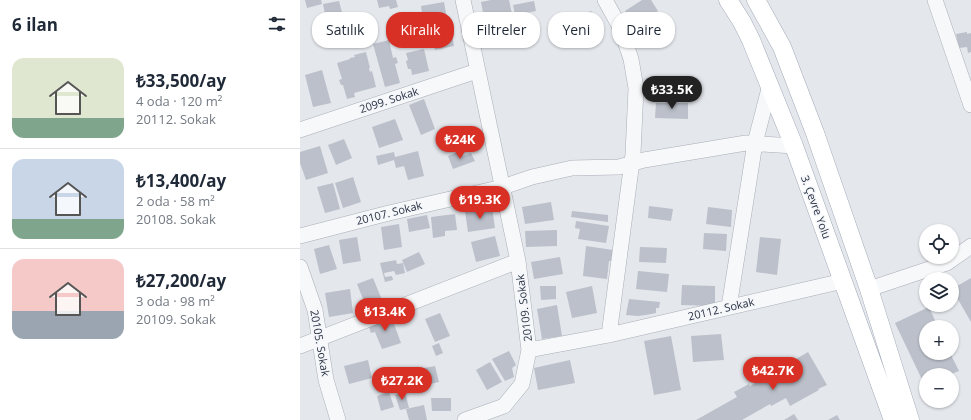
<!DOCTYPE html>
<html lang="tr">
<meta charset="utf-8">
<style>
body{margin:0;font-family:"Open Sans",sans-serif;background:#f2f2f3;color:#1f2937;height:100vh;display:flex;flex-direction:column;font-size:15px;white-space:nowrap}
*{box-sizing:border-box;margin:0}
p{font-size:13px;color:#747a83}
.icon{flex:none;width:22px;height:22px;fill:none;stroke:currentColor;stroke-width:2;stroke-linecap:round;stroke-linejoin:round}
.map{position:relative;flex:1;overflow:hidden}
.panel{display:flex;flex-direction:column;background:#fff;width:300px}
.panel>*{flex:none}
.guide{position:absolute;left:12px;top:12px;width:380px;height:36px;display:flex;gap:8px}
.fabs{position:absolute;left:619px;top:224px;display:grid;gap:8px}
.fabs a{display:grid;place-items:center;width:40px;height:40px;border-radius:50%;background:#fff;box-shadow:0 1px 3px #0004;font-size:20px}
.price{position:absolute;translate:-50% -34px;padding:0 9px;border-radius:14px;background:#d93025;color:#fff;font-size:13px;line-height:26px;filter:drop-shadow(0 1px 2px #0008)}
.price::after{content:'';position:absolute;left:50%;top:24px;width:12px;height:9px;margin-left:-6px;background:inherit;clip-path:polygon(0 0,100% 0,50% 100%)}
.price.current{background:#222;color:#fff}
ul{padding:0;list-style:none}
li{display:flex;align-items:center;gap:12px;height:100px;padding:0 12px}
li+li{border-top:1px solid #e0e1e3}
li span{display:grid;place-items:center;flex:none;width:112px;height:80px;border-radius:12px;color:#555}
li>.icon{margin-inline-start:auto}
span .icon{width:48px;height:48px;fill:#fffc;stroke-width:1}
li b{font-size:17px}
h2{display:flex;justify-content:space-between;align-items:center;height:48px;padding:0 12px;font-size:17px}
.pill{padding:0 14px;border-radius:16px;background:#fff;box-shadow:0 1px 3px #0004;font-size:14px;line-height:36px}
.pill.current{background:#d93025;color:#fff}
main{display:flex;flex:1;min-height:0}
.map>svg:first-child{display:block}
</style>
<main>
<section class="panel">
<h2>6 ilan<svg class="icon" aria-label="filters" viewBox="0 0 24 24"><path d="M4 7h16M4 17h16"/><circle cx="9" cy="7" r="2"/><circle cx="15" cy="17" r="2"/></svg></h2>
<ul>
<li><span style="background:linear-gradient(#dfe7d0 75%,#7fa58c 0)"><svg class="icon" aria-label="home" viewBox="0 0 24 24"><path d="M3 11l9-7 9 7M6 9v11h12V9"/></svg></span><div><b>₺33,500/ay</b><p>4 oda · 120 m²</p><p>20112. Sokak</p></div></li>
<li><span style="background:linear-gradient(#c9d6e8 75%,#7fa58c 0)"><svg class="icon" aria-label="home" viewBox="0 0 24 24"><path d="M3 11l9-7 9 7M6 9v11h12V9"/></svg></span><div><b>₺13,400/ay</b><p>2 oda · 58 m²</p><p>20108. Sokak</p></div></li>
<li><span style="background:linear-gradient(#f6c9c9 65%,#9aa5b1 0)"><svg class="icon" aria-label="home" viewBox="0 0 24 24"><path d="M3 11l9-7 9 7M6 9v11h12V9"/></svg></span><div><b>₺27,200/ay</b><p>3 oda · 98 m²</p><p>20109. Sokak</p></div></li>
</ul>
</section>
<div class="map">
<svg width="671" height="420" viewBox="0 0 671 420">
<rect width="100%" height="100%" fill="#e4e7ec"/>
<path fill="#bbc0ca" d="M5 0H21L22 4 7 8Z
M77 0H96L98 7 90 9 89 6 79 8Z
M191 0H209L212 14 201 16V20L185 23 181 2Z
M342 0H351L358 11 335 26 325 11Z
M39 1 43 16 26 19 23 4Z
M234 1 236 11 215 15 213 5Z
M144 2 147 19 131 22 130 20 123 21 121 6Z
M291 11 297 21 258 35 254 24Z
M150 25 154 46 135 50 134 46 126 48 122 31Z
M667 32V34L671 33V52L668 53 667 47 659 48 656 34Z
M89 40 93 58 96 57 98 63 95 64 100 83 85 87 73 44Z
M124 49 129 71 112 75 111 69H108L106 61 108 60 106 53Z
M66 52 70 68H69L70 72 72 71 76 87 54 93 55 97 47 99 43 85H41L39 80 42 79 37 63 50 59V58L55 57 54 55Z
M22 70 31 103 13 107 5 75Z
M124 99 135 129 121 135 109 105Z
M366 100H374V103H388V119L355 118 356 103H366Z
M95 119 103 140 79 148 72 127Z
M44 139 52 158 36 165 28 145Z
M20 146 28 173 6 180 0 163V152Z
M118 151 124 176 108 180 104 166 96 168 94 160 78 165 76 156 94 152 95 157Z
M161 151 163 156 171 153 175 161 153 169 148 156Z
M53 177 61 202 43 208 35 183Z
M33 183 40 209 25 213 17 187Z
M251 202 254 220 225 224 222 207Z
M349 206 373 209 371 221 348 218Z
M192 207 195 228 168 232 165 211Z
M408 207 432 210 431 227 406 224Z
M272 211 308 215V222L271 217Z
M155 214 157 230 145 231V236L133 238 131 217Z
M127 215 130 228 109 232 107 219Z
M276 221 309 226 306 243 278 239 280 229 275 228Z
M99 224 102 247 84 250 81 227Z
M257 230V246L226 247 225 231Z
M404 233 427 234 426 251 403 249Z
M195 236 200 256 176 262 171 242Z
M57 237 61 261 43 264 39 240Z
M460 237 481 239 477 275 456 272Z
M29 245 37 269 20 274 14 249Z
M286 246 313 250 311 261H309L307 279 283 276Z
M340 247 367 248 366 263 339 262Z
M119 252 125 264 107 272 102 260Z
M260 257 263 274 234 279 231 262Z
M96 260 97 264 103 263 105 273 96 275 94 271 84 273 85 277 92 276 93 280 85 282 80 263Z
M338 271 369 274 367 292 336 289Z
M73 278 82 300 76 303 74 300 65 304 57 284Z
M671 278V322L652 289Z
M382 285 415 286V306L381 305Z
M240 286H256V299L241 300Z
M292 286 297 313 272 318 266 292Z
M50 289 53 313 29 317 25 293Z
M329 299 360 302 359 308H356V313L346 315 338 316 326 315Z
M257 305 262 336 242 339 237 309Z
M629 307 638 327H626V353H650L659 371 649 375H626V388L595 323Z
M140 313 150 336 135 342 125 319Z
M91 316 101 343 82 349 75 332 71 333 68 324Z
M421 334 424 360 393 362 391 336Z
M371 336 381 390 354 395 344 341Z
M139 343 143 353 136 356 132 346Z
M209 351 216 365 212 368 214 377 205 381 192 359Z
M508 352 527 385 518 389 519 390 490 406 486 398 471 406 470 404 442 420H396L437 397 434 392 449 384 450 386Z
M68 360 72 378 49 384 44 366Z
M270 360 275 383 238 390 234 368Z
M190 362 202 382 187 390 176 370Z
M135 366 139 382 130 384 128 376 114 378 113 370Z
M81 372 82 379 87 378 89 386 80 388 77 373Z
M89 392 94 407 81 411 77 396Z
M105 392 109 408 100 410 95 395Z
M131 398H151V411H132Z
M124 405 127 420H109L106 409Z
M494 414 498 420H484Z
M537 415 540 420H528Z"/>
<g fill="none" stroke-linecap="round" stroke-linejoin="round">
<g stroke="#a9aeb7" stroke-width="16">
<path id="minor" d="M163 0 218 261 229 350 222 384 204 406 165 420
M305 0 321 29 331 59 336 88 333 154 309 335
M635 0 671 105
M0 130 177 71
M0 236 89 213 203 187 232 177 272 168 319 167 344 160 446 143 494 146
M0 267 15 310 26 380 38 420
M569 289 647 263 671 246
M429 307 455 143 470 85
M0 346 218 261
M229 350 309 335 543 281"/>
</g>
<g stroke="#a3abb8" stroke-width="19">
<path id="major" d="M428 0 442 22 451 40 494 146 593 420
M456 0 482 47 515 133 569 289 610 420"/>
</g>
<use href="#minor" stroke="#f7f8fa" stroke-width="15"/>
<use href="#major" stroke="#fff" stroke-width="18"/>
</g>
<g text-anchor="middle" stroke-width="3" stroke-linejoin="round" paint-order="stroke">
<g font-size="11" fill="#2b3445" stroke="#f4f6f9">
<text transform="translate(89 100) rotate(-18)" y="4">2099. Sokak</text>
<text transform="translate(516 207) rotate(70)" y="4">3. Çevre Yolu</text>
<text transform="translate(89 213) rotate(-14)" y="4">20107. Sokak</text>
<text transform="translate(224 308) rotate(-97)" y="4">20109. Sokak</text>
<text transform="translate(421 309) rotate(-13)" y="4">20112. Sokak</text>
<text transform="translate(20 343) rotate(80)" y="4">20105. Sokak</text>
</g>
</g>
</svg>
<div class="fabs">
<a><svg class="icon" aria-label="locate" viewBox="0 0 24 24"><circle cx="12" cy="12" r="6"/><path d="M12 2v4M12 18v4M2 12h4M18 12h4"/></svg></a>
<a><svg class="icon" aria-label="layers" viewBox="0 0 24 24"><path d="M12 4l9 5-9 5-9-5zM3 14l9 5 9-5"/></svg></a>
<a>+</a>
<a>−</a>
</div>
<b class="price current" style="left:372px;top:110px">₺33.5K</b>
<b class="price" style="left:160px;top:160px">₺24K</b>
<b class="price" style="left:180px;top:220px">₺19.3K</b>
<b class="price" style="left:85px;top:332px">₺13.4K</b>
<b class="price" style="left:473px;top:391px">₺42.7K</b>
<b class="price" style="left:102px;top:401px">₺27.2K</b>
<div class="guide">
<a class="pill">Satılık</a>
<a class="pill current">Kiralık</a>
<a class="pill">Filtreler</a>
<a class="pill">Yeni</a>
<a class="pill">Daire</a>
</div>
</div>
</main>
